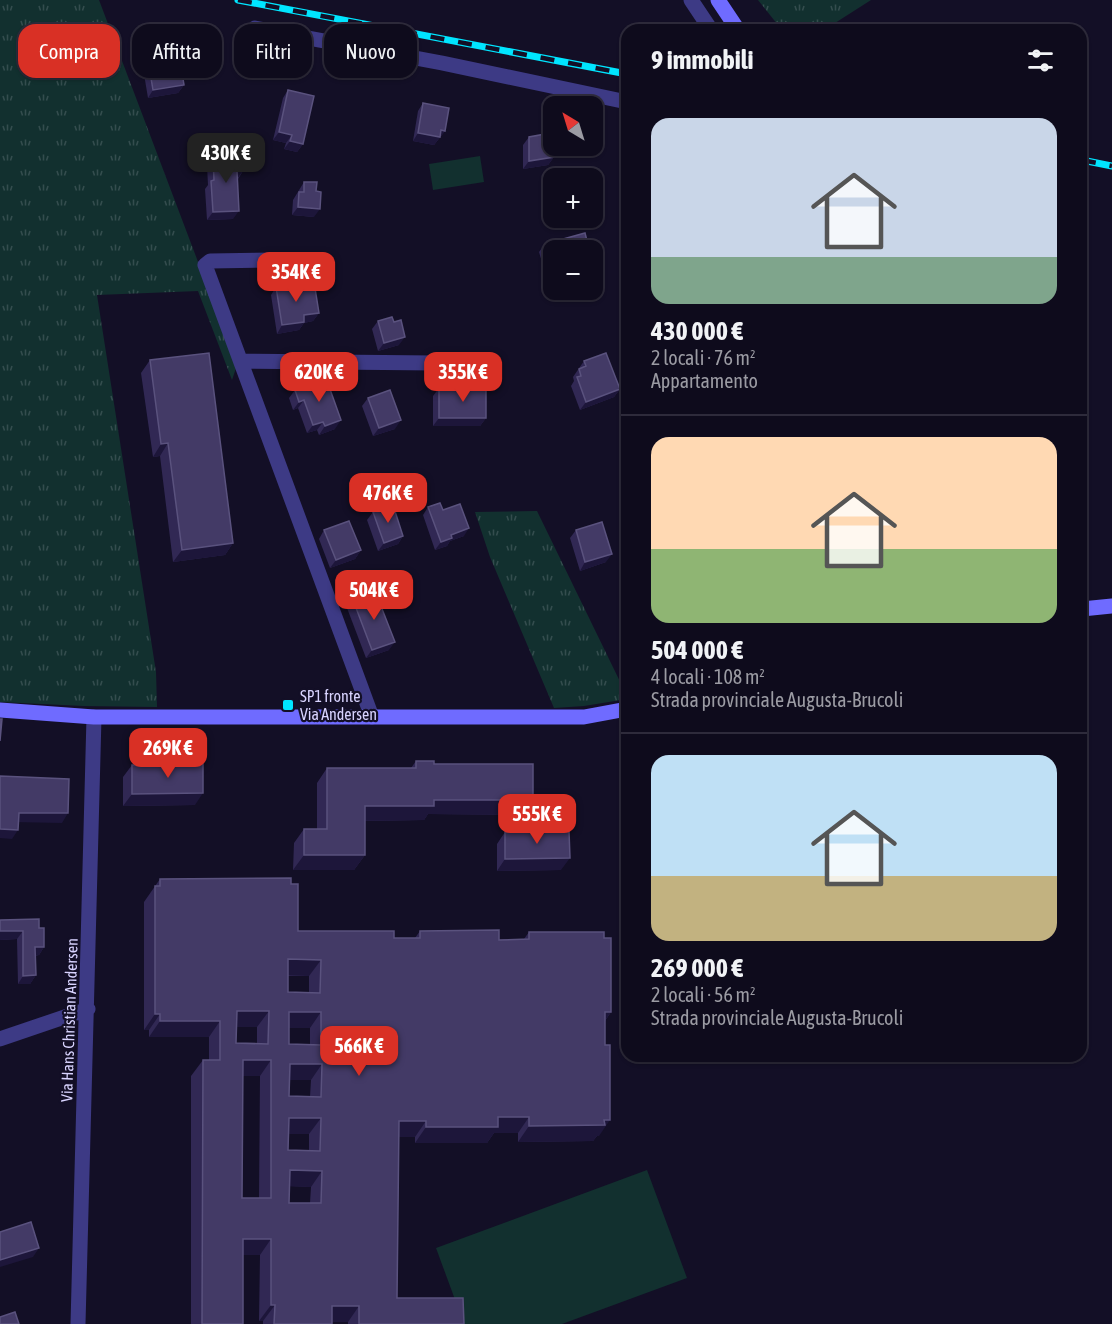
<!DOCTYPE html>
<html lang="it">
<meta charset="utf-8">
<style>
body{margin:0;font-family:"Asap Condensed",sans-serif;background:#171425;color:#f1f3f6;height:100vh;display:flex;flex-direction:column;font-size:22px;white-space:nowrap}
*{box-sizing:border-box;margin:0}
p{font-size:20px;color:#9b9ba3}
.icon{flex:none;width:33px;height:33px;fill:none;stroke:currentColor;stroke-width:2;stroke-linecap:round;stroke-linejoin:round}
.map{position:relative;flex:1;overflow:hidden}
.drawer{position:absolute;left:621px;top:24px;width:466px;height:1038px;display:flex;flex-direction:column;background:#0e0b1c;border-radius:18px;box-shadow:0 2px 4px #0004,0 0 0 2px #2e2b3b}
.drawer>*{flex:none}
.banner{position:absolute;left:18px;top:24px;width:513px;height:54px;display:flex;gap:12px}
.needle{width:39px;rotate:322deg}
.controls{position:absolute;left:543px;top:96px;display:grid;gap:12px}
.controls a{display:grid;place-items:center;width:60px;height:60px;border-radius:12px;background:#0e0b1c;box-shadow:0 2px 4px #0004,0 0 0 2px #2e2b3b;font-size:30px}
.price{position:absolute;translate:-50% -51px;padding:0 14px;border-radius:12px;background:#d93025;color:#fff;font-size:20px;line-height:39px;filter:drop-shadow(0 2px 3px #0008)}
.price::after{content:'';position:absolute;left:50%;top:36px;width:18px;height:14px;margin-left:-9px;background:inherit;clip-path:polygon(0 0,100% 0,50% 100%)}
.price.active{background:#222;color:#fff}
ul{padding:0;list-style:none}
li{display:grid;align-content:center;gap:12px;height:318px;padding:0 30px}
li+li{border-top:2px solid #2e2b3b}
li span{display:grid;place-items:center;height:186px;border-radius:18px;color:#555}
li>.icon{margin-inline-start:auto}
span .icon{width:108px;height:108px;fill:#fffc;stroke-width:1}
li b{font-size:26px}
h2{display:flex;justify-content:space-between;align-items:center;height:72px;padding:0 30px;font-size:26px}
.chip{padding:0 21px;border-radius:18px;background:#0e0b1c;box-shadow:0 2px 4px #0004,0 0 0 2px #2e2b3b;font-size:21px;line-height:54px}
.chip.active{background:#d93025;color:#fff}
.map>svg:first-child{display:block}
</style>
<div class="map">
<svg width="1112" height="1324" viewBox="0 0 1112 1324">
<defs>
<pattern id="grass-tufts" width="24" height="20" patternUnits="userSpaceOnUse" patternTransform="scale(1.5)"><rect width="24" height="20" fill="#12302f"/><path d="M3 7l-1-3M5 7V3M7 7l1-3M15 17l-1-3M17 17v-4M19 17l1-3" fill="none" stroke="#344d4e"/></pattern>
</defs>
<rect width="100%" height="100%" fill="#130f26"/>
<path fill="url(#grass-tufts)" d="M0 0H99L237 365 232 380 198 291 97 295 156 672 157 707 84 706 0 702Z
M758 0H871L824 30H782Z
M537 511 627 696V699L584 706 554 708 490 557 475 512Z"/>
<path fill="#12302f" d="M480 156 484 182 433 190 429 164Z
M647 1170 687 1278 562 1324H464L436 1248Z"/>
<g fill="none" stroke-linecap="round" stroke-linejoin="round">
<path stroke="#3d3a85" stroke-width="15" d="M691 0 711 30
M255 28 442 63 627 102
M278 260 210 261 205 265 372 717
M241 361 435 363
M0 1039 88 1009
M78 1324 94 717"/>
<path stroke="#6f6bff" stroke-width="15" d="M718 0 738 30
M1082 609 1112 606
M0 710 94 717H584L627 709"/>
<g stroke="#00e5ff" stroke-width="7">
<path id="rail" d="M238 0 627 74
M1082 160 1112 166"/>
</g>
<use href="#rail" stroke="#130f26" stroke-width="4.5" stroke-dasharray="14" stroke-linecap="butt"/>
</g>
<path fill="#312854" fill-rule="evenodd" d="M148 60 184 85 178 93 148 98 143 68Z
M288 90 303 144 297 152 284 149 286 143 273 140 283 98Z
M423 103 445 131 434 145 413 141 418 111Z
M529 137 554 157 548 165 523 169V145Z
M213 158 243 171 238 179 233 219 207 220 205 189 208 185 207 166Z
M304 182 314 217 292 215 293 200Z
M545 244 589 249 588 250H554V270L545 272 539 252Z
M276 287 303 290 319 313 313 321 304 323 299 330 277 334 271 295Z
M378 321 399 345 378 351 372 329Z
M150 360 233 543 225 555 173 562 160 456 153 457 141 373Z
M584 361 620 389 614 397 580 410 571 386 574 381 573 377Z
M439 388 486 418 480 426H433V396Z
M295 390 335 429 319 435 317 430 307 433 298 408 293 410 289 398Z
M368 398 395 429 373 436 362 406Z
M428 507 443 510 464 536 450 541 447 546 435 550 423 515Z
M373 512 403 536 398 544 378 551 367 520Z
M324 530 361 550 355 559 330 568 319 539Z
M576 530 606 562 580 571 570 538Z
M353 600 389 650 366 658 347 608Z
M416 761 434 764 523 815 428 814 424 820 365 821V855L354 870H293L294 843 304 829H317V783L327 768H411Z
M132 765 195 805 123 806V777Z
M505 832 561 870 497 871V844Z
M160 879 291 884 298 931 394 938H415L420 931 499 940 524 939 529 932 611 1012 605 1021 599 1136H597L593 1141 518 1142V1133H494L487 1143H415V1137H399L397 1298 464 1324H348V1322H332V1324H263V1321H259L260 1255H243V1324H191V1076L203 1060H209V1037H149V1030H144V902ZM288 976H309V992H288ZM236 1027H257V1044L236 1043ZM289 1028H310V1045L289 1044ZM243 1076H260L259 1198H242ZM290 1080H311L310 1097 289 1096ZM288 1134H309V1150H288ZM290 1186 311 1187 310 1203H289Z
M0 920 39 928 44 947 39 955 35 956 36 975 30 984H18L17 939 0 940Z"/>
<path fill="#1d163a" d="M184 85 178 93 148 98 153 90Z
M441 130 445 131 434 145 413 141 418 133Z
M279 132 292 135 286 143 273 140Z
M290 141 303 144 297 152 284 149Z
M554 157 548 165 523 169 529 161Z
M237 171H243L237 179Z
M298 207 320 209 314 217 292 215Z
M239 211 233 219 207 220 213 212Z
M554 263V270L545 272 551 264Z
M319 313 313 321 304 323 299 330 277 334 282 325 304 315Z
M405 337 399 345 378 351 384 343Z
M620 389 614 397 580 410 586 402Z
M304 400 298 408 293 410 299 402Z
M439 418H486L480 426H433Z
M341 420 335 429 319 435 325 426Z
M401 420 395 429 373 436 379 428Z
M323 422 317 430 307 433 313 425Z
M168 443 160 456 153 457 161 444Z
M469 528 464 536 450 541 447 546 435 550 441 542 451 535Z
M403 536 398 544 378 551 384 543Z
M233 543 225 555 173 562 182 550Z
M361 550 355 559 330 568 336 560Z
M612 554 606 562 580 571 585 562Z
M395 642 389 650 366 658 372 650Z
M203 793 195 805 123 806 132 794Z
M434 800H533L523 815 428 814 424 820 355 821 365 806Z
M19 813H68L62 823 12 822Z
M0 829 18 830 12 839 0 838Z
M304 855H365L354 870H293Z
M570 858 561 870 497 871 505 859Z
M0 931H23L17 939 0 940Z
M35 947H44L39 955 30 956Z
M288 959 321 960 309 976 277 975Z
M36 975 30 984H18L23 976Z
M237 1011H269L257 1027H225Z
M289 1012H321L310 1028H278Z
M605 1012H611L600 1028Z
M155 1014H160L149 1030H144Z
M160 1021H220L209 1037H149Z
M243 1060H271L260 1076H231Z
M290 1064H322L311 1080H279Z
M498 1117H529L518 1133H494L487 1143H415L426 1127Z
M289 1118H321L309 1134H277Z
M610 1120 599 1136H597L593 1141 518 1142 529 1126Z
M399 1121H426L415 1137H388Z
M290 1170 322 1171 311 1187 279 1186Z
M243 1239H271L260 1255H232Z
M39 1248 33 1257 0 1267V1260Z
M271 1305H275L263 1321H259Z
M332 1306H359L348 1322H321Z"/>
<path fill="#433a66" stroke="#5a527e" stroke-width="1.5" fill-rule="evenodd" d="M179 55 184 85 153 90 148 60Z
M288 90 314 96 303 144 290 141 292 135 279 132Z
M423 103 449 108 445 131 441 130 440 137 418 133Z
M551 133 554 157 529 161V137Z
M242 156 243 171H237L239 211 213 212 211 181 214 180 213 158Z
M304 182H317L316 191 321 192 320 209 298 207 299 192H304Z
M585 233 589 249 583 250H554V263L551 264 545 244Z
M302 283 303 290 315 288 319 313 304 315V322L282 325 276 287Z
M392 317 394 322 401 320 405 337 384 343 378 321Z
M209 353 233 543 182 550 168 443 161 444 150 360Z
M606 353 620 389 586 402 577 377 581 376 579 369 586 366 584 361Z
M326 378 341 420 325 426 323 422 313 425 304 400 299 402 295 390Z
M486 387V418H439V388Z
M390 390 401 420 379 428 368 398Z
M440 503 443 510 460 504 469 528 451 535 452 538 441 542 428 507Z
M393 505 403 536 384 543 373 512Z
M349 521 361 550 336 560 324 530Z
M602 522 612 554 585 562 576 530Z
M375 591 395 642 372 650 353 600Z
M0 719H2L0 741Z
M416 761H434V764H533V800H434V806H365V855H304V829H327V768H416Z
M203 764V793L132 794V765Z
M0 776 69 779 68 813H19L18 830 0 829Z
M569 831 570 858 505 859V832Z
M291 878V884H298V931H394V938H420V931L499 930V940L529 939V932H604V938H611V1012H605V1045H610V1120H604L605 1125 529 1126V1117H498V1127H426V1121H399L397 1298H463L464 1324H359V1306H332V1324H274L275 1305H271V1239H243V1324H202L203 1060H220V1021H160V1014H155V886H160V879ZM288 959 321 960 320 993 288 992ZM237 1011H269L268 1044 236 1043ZM289 1012H321V1045L289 1044ZM243 1060H271V1198H242ZM290 1064H322L321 1097 289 1096ZM289 1118H321L320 1151 288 1150ZM290 1170 322 1171 321 1203H289Z
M39 919V928H44V947H35L36 975 23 976V931H0V920Z
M31 1222 39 1248 0 1260V1232Z
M15 1312 19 1324H0V1317Z"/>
<rect fill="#00e5ff" stroke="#130f26" stroke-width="2" x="282" y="699" width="12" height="12" rx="3"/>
<g text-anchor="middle" stroke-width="4.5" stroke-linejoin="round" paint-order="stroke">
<g font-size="16" fill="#d9d4ff" stroke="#130f26" text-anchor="start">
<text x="300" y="702">SP1 fronte<tspan x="300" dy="18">Via Andersen</tspan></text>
</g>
<g font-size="16" fill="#d9d4ff" stroke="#130f26">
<text transform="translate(69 1020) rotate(-88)" y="6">Via Hans Christian Andersen</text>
</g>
</g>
</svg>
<div class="controls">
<a><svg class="needle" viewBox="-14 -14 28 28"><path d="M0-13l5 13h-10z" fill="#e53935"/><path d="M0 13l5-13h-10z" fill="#9b9ba3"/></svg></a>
<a>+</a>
<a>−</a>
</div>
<b class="price active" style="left:226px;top:184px">430K €</b>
<b class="price" style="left:296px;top:303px">354K €</b>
<b class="price" style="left:319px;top:403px">620K €</b>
<b class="price" style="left:463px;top:403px">355K €</b>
<b class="price" style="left:388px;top:524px">476K €</b>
<b class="price" style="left:374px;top:621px">504K €</b>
<b class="price" style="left:168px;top:779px">269K €</b>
<b class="price" style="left:537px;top:845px">555K €</b>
<b class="price" style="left:359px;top:1077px">566K €</b>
<div class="banner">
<a class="chip active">Compra</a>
<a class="chip">Affitta</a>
<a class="chip">Filtri</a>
<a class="chip">Nuovo</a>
</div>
<section class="drawer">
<h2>9 immobili<svg class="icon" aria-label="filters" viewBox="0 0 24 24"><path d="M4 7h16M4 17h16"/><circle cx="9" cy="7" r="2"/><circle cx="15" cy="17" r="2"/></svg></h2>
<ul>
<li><span style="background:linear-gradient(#c9d6e8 75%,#7fa58c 0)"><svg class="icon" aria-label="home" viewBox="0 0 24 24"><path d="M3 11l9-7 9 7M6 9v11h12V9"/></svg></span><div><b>430 000 €</b><p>2 locali · 76 m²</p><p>Appartamento</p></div></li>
<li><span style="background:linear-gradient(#ffd9b3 60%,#8fb573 0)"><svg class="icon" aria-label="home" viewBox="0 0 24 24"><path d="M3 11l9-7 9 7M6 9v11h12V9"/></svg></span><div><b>504 000 €</b><p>4 locali · 108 m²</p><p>Strada provinciale Augusta-Brucoli</p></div></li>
<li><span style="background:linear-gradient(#bfe0f5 65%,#c2b280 0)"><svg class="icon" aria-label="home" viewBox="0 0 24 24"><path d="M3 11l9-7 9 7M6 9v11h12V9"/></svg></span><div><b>269 000 €</b><p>2 locali · 56 m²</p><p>Strada provinciale Augusta-Brucoli</p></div></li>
</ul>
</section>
</div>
